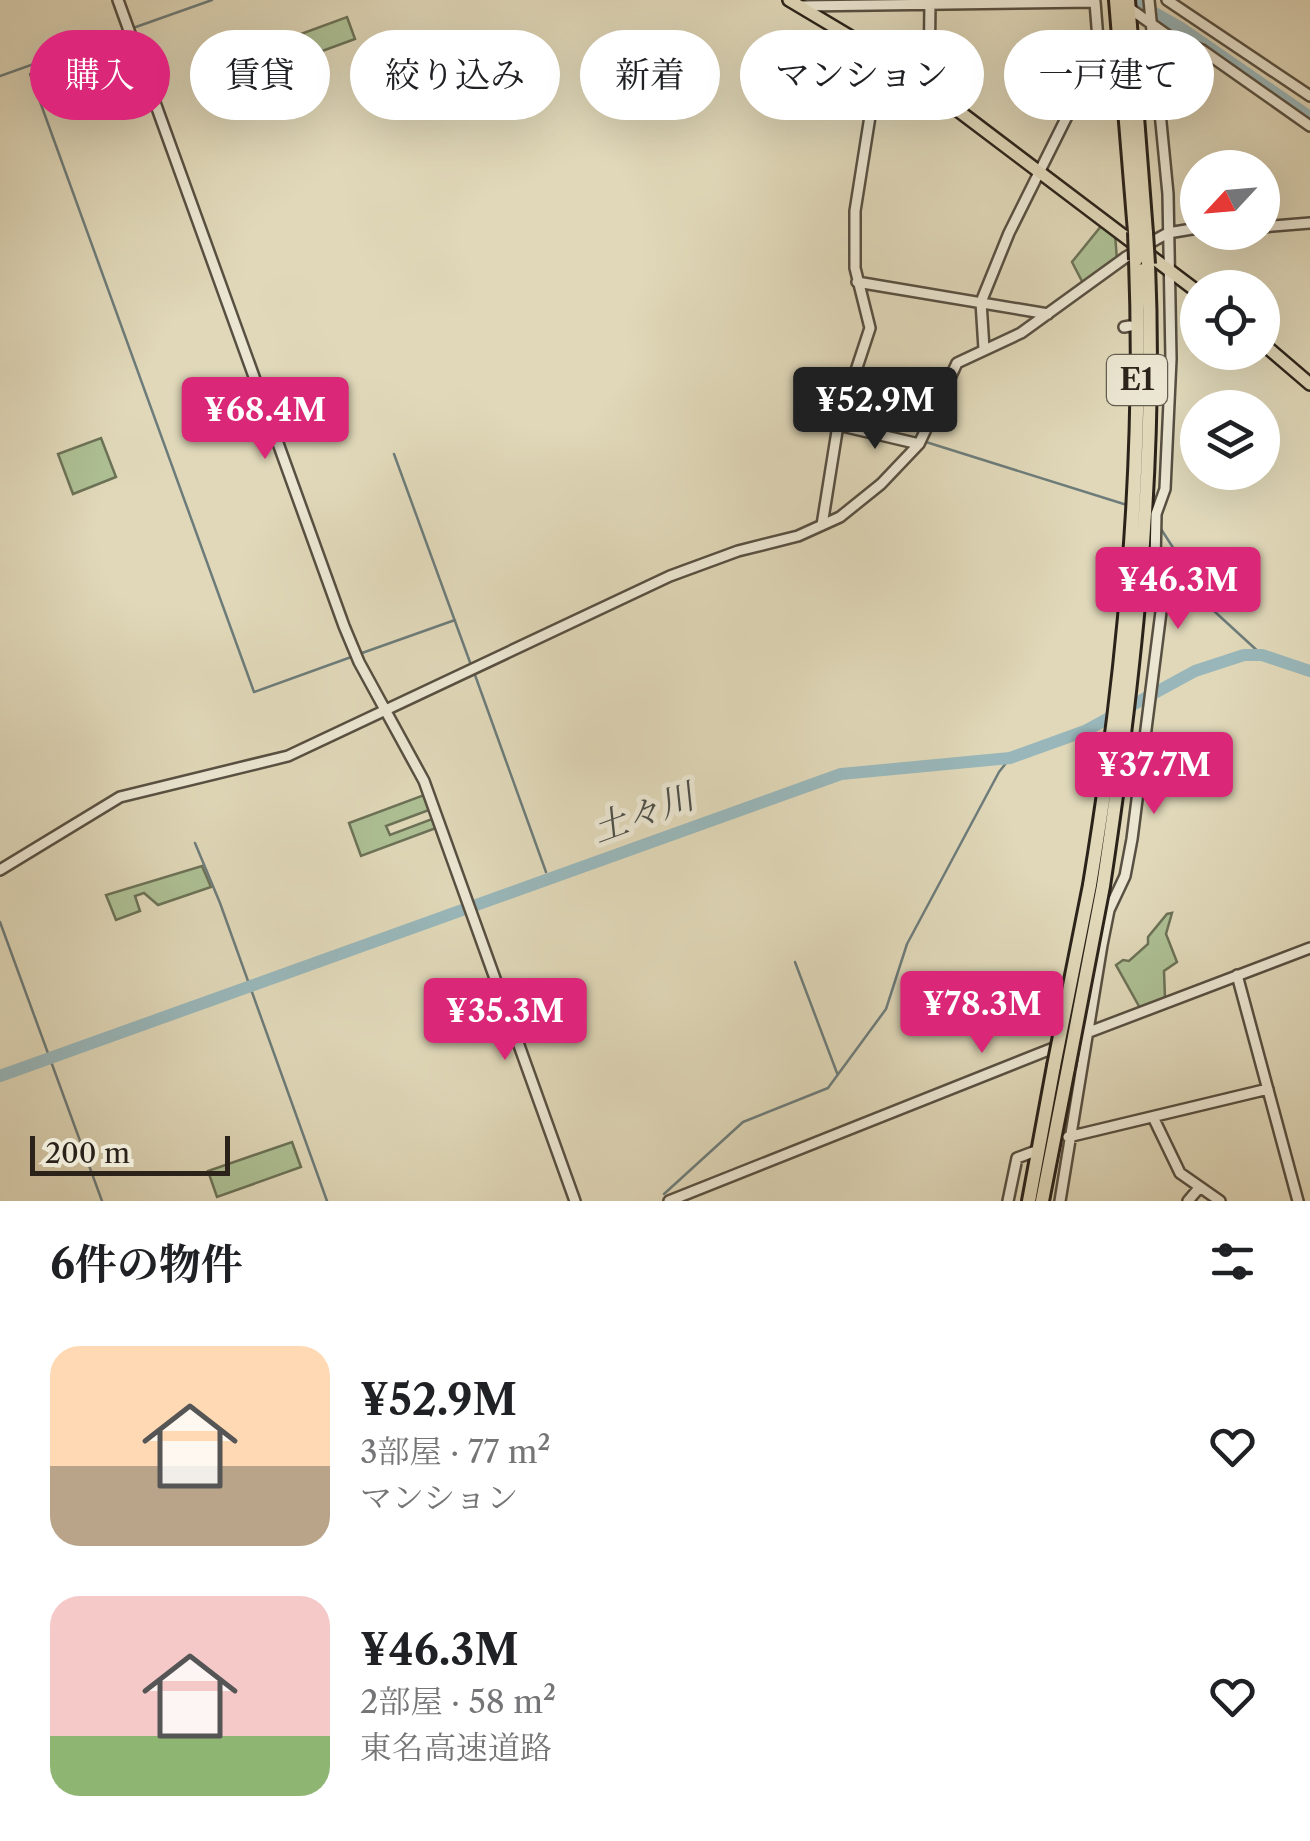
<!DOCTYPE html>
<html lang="ja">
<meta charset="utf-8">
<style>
body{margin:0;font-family:"Libre Caslon Text","Noto Serif JP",serif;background:#f2f2f2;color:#202124;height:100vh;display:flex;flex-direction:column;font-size:38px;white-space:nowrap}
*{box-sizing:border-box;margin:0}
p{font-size:32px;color:#757577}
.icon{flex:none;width:55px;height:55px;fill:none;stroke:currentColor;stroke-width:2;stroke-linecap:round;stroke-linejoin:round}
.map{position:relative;height:1201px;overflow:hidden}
.sheet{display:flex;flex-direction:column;background:#fff;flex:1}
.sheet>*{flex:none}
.banner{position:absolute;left:30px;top:30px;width:1250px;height:90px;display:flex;gap:20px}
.needle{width:65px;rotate:244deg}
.buttons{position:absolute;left:1180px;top:150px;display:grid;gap:20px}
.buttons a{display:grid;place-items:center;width:100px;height:100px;border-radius:50%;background:#fff;box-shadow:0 10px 40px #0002;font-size:50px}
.scale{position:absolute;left:30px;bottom:25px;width:200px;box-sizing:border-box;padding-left:10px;border:5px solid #2b231a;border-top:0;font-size:28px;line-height:35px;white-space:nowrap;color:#2b231a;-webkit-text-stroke:8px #ebe6d2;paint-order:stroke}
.price{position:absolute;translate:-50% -85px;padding:0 22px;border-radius:10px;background:#db2777;color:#fff;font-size:32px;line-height:65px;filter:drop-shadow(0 2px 5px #0008)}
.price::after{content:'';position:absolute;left:50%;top:60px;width:30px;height:22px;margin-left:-15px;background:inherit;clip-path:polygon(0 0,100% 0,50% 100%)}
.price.active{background:#222;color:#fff}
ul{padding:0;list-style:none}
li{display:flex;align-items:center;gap:30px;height:250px;padding:0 50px}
li span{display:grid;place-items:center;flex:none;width:280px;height:200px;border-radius:30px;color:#555}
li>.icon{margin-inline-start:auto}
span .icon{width:120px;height:120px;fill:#fffc;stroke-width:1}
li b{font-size:42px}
h2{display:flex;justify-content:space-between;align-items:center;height:120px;padding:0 50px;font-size:42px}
.pill{padding:0 35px;border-radius:45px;background:#fff;box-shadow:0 10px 40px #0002;font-size:35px;line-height:90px}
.pill.active{background:#db2777;color:#fff}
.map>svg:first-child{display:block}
</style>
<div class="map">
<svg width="1310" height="1201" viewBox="0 0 1310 1201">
<rect width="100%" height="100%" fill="#e0d8b9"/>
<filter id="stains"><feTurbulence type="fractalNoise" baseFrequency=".002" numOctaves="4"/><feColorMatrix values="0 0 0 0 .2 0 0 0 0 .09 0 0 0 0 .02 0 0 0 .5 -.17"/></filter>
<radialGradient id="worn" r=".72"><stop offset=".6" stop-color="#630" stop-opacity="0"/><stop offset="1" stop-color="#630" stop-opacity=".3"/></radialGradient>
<path fill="#adc094" stroke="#6c7257" stroke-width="2.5" d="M347 17 355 39 287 64 279 42Z
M1102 225 1115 234 1117 260 1084 285 1072 262Z
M101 438 116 477 73 494 58 454Z
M424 795 429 810 386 826 390 835 432 819 436 828 361 856 349 823Z
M202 866 211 887 158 905 144 893 135 896 140 911 116 920 106 895Z
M1172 913 1166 934 1177 962 1164 971 1165 998 1140 1008 1116 965 1123 960 1129 961 1148 944V937L1167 914Z
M292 1142 301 1167 217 1197 208 1171Z"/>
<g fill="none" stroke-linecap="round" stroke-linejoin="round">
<path stroke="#6d7c7a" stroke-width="2.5" d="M133 28 212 0
M30 74 254 692 354 656
M0 76 126 31
M926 442 1127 505
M394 454 471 665
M1161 529 1214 611 1262 655
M362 653 455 620
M475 675 546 872
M195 843 220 903 327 1201
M0 922 102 1201
M795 962 837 1073
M664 1194 743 1122 828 1088 886 1009 907 944 999 772 1010 758"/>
<path stroke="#99b7ba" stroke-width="12" d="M1132 0 1181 28 1310 117
M0 1076 841 774 1010 758 1085 731 1195 671 1244 655H1262L1310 671"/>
<g stroke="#585042" stroke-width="14">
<path id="minor" d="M118 0 344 626 359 662 424 781 575 1201
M1167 0 1310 96
M803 6 1095 2 1099 52 1009 233 981 302 984 349
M1129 8 1170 37 1202 50 1310 126
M1094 62H1114
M929 88 930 1
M1262 227 1310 223
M857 282 1048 314
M1124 327 1130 326
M838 425 919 444
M822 525 838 425 870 328 855 268V211L871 110 887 57
M0 870 120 797 288 756 670 576 738 551 798 536 840 517 881 484 919 444 957 363 1021 333 1126 257 1157 239 1168 233 1198 228
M1237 975 1298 1201
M1084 1034 1310 948
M1153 1117 1180 1173 1220 1201
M1068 1137 1268 1089
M669 1201 1061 1045
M1008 1201 1017 1158 1033 1152
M1060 1201 1102 945 1109 910 1125 876 1132 839 1162 604 1150 583 1155 562 1156 514 1165 489 1171 359 1168 194 1149 0
M1188 1201 1199 1188"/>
</g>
<g stroke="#2b231a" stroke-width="16">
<path id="major" d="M789 0 898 65 1198 292
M1262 343 1310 384"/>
</g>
<g stroke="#2b231a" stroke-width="18">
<path id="highway" d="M1116 0 1135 232
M1128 0 1146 233
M1090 885C1124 678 1144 470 1136 260
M1103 886C1134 680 1157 473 1148 264
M1029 1201 1054 1066
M1042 1201 1068 1068"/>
</g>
<use href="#minor" stroke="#ebe6d2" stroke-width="9"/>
<use href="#major" stroke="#e0d8b9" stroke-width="11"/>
<use href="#highway" stroke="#e0d8b9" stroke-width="12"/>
<g stroke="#2b231a" stroke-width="18" stroke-linecap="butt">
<path id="highway-bridge" d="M1135 232 1136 260
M1146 233 1148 264
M1054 1066 1090 885
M1068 1068 1103 886"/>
</g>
<use href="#highway-bridge" stroke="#e0d8b9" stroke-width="12"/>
</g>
<g text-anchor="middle" stroke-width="10" stroke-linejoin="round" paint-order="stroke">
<rect fill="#ebe6d2" stroke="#655e51" stroke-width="2.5" x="1107" y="355" width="60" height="50" rx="8"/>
<g font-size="30" font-weight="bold" fill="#2b231a">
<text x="1137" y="390">E1</text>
</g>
<g font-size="35" font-style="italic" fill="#4c4f4a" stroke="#ebe6d2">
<text transform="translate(643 813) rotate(-20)" y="12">土々川</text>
</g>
</g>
<rect width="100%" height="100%" filter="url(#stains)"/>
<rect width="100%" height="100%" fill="url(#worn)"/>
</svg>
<div class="buttons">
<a><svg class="needle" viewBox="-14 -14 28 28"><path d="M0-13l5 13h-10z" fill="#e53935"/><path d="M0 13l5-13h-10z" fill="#757577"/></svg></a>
<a><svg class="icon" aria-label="locate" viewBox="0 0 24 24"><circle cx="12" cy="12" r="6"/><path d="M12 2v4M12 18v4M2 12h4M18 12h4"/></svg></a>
<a><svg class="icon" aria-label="layers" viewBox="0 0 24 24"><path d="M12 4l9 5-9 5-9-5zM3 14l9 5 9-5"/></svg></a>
</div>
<div class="scale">200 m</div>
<b class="price active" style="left:875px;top:452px">¥52.9M</b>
<b class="price" style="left:265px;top:462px">¥68.4M</b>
<b class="price" style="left:1178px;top:632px">¥46.3M</b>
<b class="price" style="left:1154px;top:817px">¥37.7M</b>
<b class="price" style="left:982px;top:1056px">¥78.3M</b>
<b class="price" style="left:505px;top:1063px">¥35.3M</b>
<div class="banner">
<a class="pill active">購入</a>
<a class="pill">賃貸</a>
<a class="pill">絞り込み</a>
<a class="pill">新着</a>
<a class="pill">マンション</a>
<a class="pill">一戸建て</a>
</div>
</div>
<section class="sheet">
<h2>6件の物件<svg class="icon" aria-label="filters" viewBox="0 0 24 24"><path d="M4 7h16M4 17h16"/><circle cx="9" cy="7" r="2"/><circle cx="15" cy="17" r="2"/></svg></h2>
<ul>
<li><span style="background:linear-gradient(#ffd9b3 60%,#b9a48a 0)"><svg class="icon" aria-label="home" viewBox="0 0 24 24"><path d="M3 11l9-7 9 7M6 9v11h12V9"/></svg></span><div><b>¥52.9M</b><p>3部屋 · 77 m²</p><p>マンション</p></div><svg class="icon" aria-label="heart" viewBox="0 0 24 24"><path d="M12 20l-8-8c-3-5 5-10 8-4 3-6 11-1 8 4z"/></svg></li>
<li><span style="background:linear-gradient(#f6c9c9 70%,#8fb573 0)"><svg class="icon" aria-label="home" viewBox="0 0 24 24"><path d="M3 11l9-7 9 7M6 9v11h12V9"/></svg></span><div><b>¥46.3M</b><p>2部屋 · 58 m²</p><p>東名高速道路</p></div><svg class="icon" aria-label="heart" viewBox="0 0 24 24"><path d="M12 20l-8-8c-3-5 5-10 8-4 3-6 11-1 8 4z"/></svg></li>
</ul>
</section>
